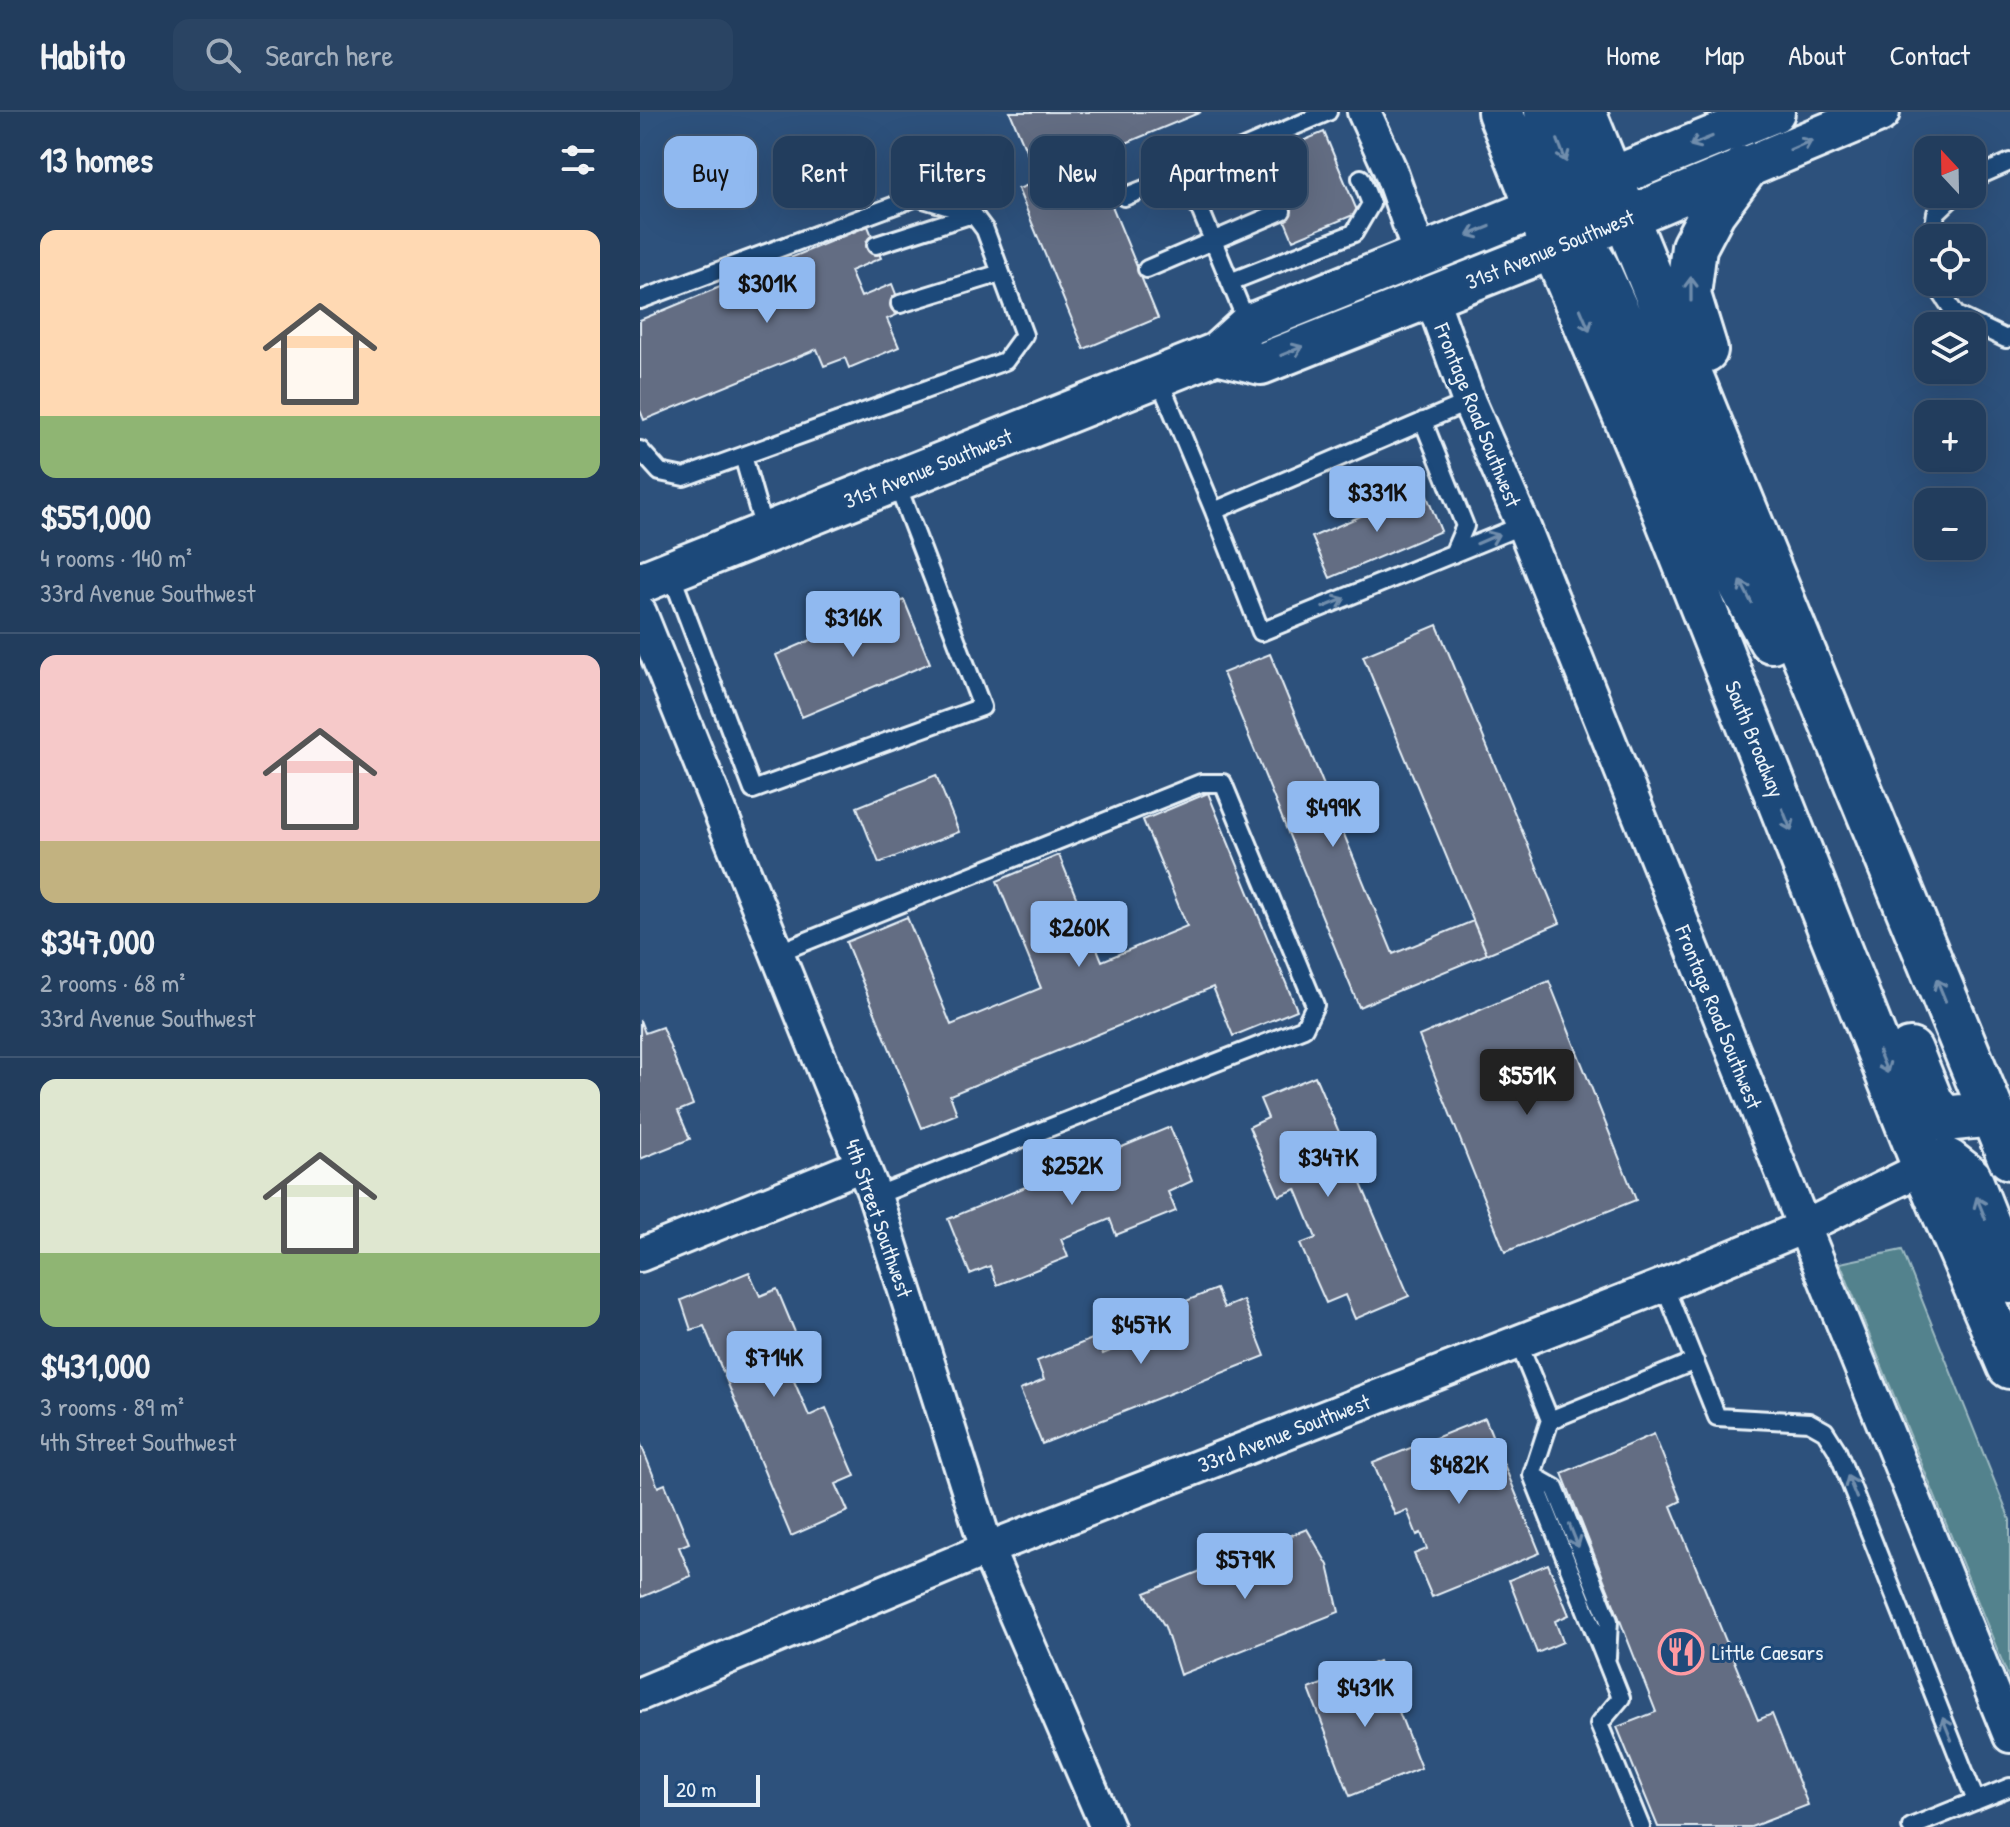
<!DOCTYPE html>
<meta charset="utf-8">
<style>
body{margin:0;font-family:"Patrick Hand",sans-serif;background:#2a4463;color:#f1f3f6;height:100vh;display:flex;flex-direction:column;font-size:30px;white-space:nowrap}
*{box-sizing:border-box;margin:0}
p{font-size:26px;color:#a2aebc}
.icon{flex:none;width:44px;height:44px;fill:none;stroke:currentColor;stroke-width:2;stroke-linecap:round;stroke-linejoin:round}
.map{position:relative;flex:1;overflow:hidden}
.drawer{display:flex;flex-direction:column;background:#223d5d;width:640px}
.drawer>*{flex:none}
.guide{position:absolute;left:24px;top:24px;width:760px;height:72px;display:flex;gap:16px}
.needle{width:52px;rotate:338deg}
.fabs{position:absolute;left:1274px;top:24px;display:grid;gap:16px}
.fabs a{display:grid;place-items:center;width:72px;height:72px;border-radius:16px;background:#223d5d;box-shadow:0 8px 32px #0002,0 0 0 2px #3f5672;font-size:40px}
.scale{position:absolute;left:24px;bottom:20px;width:96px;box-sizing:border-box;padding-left:8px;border:4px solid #e8f1f8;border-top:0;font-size:22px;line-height:28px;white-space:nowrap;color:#e8f1f8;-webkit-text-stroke:6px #1f4a7a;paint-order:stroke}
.price{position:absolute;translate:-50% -68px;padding:0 18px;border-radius:8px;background:#90b9f0;color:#111;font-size:26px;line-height:52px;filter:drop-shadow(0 2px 4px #0008)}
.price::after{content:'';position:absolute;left:50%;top:48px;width:24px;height:18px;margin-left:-12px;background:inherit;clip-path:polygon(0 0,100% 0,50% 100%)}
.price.on{background:#222;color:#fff}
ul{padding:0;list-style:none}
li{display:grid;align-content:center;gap:16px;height:424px;padding:0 40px}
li+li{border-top:2px solid #3f5672}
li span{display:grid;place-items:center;height:248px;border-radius:16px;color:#555}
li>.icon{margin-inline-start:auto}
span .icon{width:144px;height:144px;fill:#fffc;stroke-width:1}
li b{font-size:34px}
h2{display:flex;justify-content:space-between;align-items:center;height:96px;padding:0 40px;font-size:34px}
.tag{padding:0 28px;border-radius:16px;background:#223d5d;box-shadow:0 8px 32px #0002,0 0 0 2px #3f5672;font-size:28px;line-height:72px}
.tag.on{background:#90b9f0;color:#111}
header{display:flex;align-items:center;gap:48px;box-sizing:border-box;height:112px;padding:0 40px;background:#223d5d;border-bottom:2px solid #3f5672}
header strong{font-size:38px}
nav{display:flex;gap:44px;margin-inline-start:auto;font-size:28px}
.search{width:560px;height:72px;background:#2a4463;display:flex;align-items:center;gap:20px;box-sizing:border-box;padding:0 28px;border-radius:16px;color:#a2aebc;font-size:30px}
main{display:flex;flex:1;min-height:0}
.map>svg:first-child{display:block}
</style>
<header>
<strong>Habito</strong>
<div class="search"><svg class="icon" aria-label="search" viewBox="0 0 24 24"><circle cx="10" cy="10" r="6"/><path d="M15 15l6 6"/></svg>Search here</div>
<nav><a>Home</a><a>Map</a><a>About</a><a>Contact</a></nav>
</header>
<main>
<section class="drawer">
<h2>13 homes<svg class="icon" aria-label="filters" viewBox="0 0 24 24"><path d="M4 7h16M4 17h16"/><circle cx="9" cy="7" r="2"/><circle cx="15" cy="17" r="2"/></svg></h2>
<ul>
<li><span style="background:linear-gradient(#ffd9b3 75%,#8fb573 0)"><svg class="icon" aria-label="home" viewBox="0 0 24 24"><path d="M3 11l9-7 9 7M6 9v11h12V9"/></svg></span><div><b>$551,000</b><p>4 rooms · 140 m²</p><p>33rd Avenue Southwest</p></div></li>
<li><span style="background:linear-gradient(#f6c9c9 75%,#c2b280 0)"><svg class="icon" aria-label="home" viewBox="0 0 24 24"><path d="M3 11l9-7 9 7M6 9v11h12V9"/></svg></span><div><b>$347,000</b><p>2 rooms · 68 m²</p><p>33rd Avenue Southwest</p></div></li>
<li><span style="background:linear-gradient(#dfe7d0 70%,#8fb573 0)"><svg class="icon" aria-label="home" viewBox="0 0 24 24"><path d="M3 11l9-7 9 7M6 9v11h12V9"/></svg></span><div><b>$431,000</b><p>3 rooms · 89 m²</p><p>4th Street Southwest</p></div></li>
</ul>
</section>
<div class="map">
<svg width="1370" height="1715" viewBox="0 0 1370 1715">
<rect width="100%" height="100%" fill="#2d517c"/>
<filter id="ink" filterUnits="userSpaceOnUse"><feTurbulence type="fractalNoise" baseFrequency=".0125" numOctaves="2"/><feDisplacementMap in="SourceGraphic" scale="16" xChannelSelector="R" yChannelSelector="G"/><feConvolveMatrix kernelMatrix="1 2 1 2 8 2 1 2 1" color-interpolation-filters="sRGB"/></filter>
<g filter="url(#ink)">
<path fill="#52828d" stroke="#9dbac2" stroke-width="2" d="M1262 1138 1370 1408V1569L1200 1151Z"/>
<path fill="#636d83" stroke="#e8f1f8" stroke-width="2" d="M370 0H561L452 45 518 206 444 237 378 77 399 69Z
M684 20 718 101 653 128 619 47Z
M228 114 241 146 210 159 221 185 252 172 263 200 247 207 259 235 209 256 205 246 184 254 177 237 4 308 0 298V208Z
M784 377 801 419 690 466 672 425Z
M264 488 290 551 162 605 136 543Z
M797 513 920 811 847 842 723 544Z
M630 542 753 842 833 809 847 842 719 895 583 561Z
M296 663 319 720 239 751 217 695Z
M568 681 657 898 593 924 573 875 310 983 317 1002 282 1016 206 830 267 805 311 913 401 876 357 769 419 743 462 849 547 814 503 708Z
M909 869 996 1088 865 1140 779 924Z
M0 908 5 921 22 915 53 993 38 999 50 1027 0 1047Z
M675 964 769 1184 715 1207 705 1183 686 1191 660 1132 676 1126 656 1077 639 1084 609 1015 628 1006 620 987Z
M530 1015 552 1069 528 1080 536 1099 476 1123 470 1107 421 1127 428 1145 357 1173 350 1154 330 1162 308 1107Z
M109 1160 120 1184 137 1177 167 1249 148 1255 169 1304 186 1296 215 1364 196 1372 208 1399 151 1424 64 1214 51 1218 41 1188Z
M576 1177 584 1196 603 1188 625 1244 402 1332 380 1278 404 1268 397 1249 457 1225 463 1242 512 1222 506 1205Z
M845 1306 900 1441 792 1485 774 1442 787 1437 781 1421 777 1423 767 1398 755 1403 733 1351Z
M1014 1322 1041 1389 1031 1394 1118 1608 1132 1602 1168 1693 1111 1715H1018L977 1615 1016 1600 922 1361Z
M0 1330 18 1375 25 1372 49 1431 39 1435 51 1464 2 1485 0 1481Z
M667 1417 688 1453 699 1500 540 1563 525 1515 505 1481Z
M908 1452 929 1503 915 1509 923 1530 897 1541 869 1468Z
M739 1549 781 1656 710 1684 669 1577Z"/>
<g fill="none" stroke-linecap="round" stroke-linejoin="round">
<g stroke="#e8f1f8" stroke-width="22">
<path id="service" d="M1332 67 1370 50
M484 85 545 61
M1292 126 1296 101 1316 82
M1288 146 1286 158 1288 161
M507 157 642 99
M590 170 714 121 731 92 721 66
M1294 170 1316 203 1366 227 1370 225
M0 188 277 85 333 102
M260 192 361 161
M608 213 545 61 688 0
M518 265 574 399 621 520 883 413
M783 309 825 414 813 442
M0 338 20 360 44 365 365 249 384 223 345 118 333 102 236 133
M103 344 125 421
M574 399 829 290
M30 459 113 678 342 595 256 370
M137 841 561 671H583L675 893 664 916 235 1084
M1024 1173 1077 1305 1169 1310 1185 1319 1197 1338 1336 1689
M878 1230 910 1308 892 1363 981 1586 959 1612 1001 1715
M910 1308 1055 1249
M892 1363 915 1376 969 1509 967 1545
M1271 1715 1370 1675"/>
</g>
<g stroke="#e8f1f8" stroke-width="38">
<path id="minor" d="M724 0 749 55 780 143
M791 184 829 290 883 413 1164 1115 1370 1624
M0 501 235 1084 347 1437 467 1715
M0 1143 222 1053
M0 1582 347 1437 1024 1173 1164 1115 1285 1055"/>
</g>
<g stroke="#e8f1f8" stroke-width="46">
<path id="tertiary" d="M577 241 621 252 914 136 1239 0
M0 471 577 241 608 213 1134 0"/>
</g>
<g stroke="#e8f1f8" stroke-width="50">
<path id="trunk" d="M860 0 914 136 1008 357 1285 1055 1370 1254
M907 0 938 79 986 106
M943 0 1100 386 1370 1045
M916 108 938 126 956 155 1102 474 1131 528
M1065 238 1048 183 1054 135 1073 99 1105 56
M1270 939 1291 991 1304 1007 1353 1002
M1285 1055 1307 1049 1329 1066 1370 1169"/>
</g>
<use href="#service" stroke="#1f4a7a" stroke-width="16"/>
<use href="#minor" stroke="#1f4a7a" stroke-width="32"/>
<use href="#tertiary" stroke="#1f4a7a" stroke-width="40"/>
<use href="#trunk" stroke="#1f4a7a" stroke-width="44"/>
</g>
<defs><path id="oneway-shaft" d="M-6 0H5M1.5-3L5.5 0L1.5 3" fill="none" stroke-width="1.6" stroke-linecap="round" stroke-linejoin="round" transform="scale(2)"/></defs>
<g stroke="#6f8dac">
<use href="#oneway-shaft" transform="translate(1061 29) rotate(158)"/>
<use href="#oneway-shaft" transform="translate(1161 33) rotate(-23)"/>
<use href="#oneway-shaft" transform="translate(922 39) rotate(69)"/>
<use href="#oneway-shaft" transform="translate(839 119) rotate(158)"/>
<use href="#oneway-shaft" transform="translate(1051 177) rotate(-90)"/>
<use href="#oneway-shaft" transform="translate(945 208) rotate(67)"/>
<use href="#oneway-shaft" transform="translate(652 239) rotate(-22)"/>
<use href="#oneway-shaft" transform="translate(848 427) rotate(-23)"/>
<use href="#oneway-shaft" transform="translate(1106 480) rotate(-117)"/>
<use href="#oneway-shaft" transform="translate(694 491) rotate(-22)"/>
<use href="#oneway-shaft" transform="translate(1147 708) rotate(68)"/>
<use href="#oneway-shaft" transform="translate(1301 878) rotate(-112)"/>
<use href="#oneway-shaft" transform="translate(1243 950) rotate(68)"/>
<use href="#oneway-shaft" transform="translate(1341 1096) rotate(-112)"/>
<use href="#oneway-shaft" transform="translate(1212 1375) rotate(-112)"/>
<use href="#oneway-shaft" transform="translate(934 1424) rotate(68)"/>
<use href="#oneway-shaft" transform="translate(1307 1617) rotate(-112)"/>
</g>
</g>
<defs>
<g id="restaurant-ring" transform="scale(2.3)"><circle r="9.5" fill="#1f4a7a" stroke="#ff9aa2" stroke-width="1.5"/><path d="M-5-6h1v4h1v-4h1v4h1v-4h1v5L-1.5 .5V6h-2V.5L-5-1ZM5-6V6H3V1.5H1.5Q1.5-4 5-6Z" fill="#ff9aa2"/></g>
</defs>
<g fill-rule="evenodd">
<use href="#restaurant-ring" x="1041" y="1540"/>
</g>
<g text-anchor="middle" stroke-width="6" stroke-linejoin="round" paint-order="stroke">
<g font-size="22" fill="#e8f1f8" stroke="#1f4a7a">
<text transform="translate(910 137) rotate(-22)" y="8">31st Avenue Southwest</text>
<text transform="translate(838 303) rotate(68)" y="8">Frontage Road Southwest</text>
<text transform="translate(288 356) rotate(-22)" y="8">31st Avenue Southwest</text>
<text transform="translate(1115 627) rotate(68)" y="8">South Broadway</text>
<text transform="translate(1079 905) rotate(68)" y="8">Frontage Road Southwest</text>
<text transform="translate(239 1106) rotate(71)" y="8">4th Street Southwest</text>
<text transform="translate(644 1321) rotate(-21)" y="8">33rd Avenue Southwest</text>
</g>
<g font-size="22" fill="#e8f1f8" stroke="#1f4a7a" text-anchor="start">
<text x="1072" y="1548">Little Caesars</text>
</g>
</g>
</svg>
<div class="fabs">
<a><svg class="needle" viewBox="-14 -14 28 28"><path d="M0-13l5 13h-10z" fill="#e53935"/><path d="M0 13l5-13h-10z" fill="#a2aebc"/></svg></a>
<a><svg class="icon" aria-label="locate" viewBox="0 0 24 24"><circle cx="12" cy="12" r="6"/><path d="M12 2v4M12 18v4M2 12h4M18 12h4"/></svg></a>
<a><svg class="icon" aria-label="layers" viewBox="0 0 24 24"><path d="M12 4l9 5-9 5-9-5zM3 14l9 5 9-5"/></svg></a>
<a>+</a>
<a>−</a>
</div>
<div class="scale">20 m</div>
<b class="price" style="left:127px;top:213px">$301K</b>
<b class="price" style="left:737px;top:422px">$331K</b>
<b class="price" style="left:213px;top:547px">$316K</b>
<b class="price" style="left:693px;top:737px">$499K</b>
<b class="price" style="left:439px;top:857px">$260K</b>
<b class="price on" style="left:887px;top:1005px">$551K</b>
<b class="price" style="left:688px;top:1087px">$347K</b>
<b class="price" style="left:432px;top:1095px">$252K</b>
<b class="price" style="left:501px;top:1254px">$457K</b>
<b class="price" style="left:134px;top:1287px">$714K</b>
<b class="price" style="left:819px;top:1394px">$482K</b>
<b class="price" style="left:605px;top:1489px">$579K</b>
<b class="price" style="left:725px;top:1617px">$431K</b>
<div class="guide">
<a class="tag on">Buy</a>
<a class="tag">Rent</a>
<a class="tag">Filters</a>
<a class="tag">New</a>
<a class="tag">Apartment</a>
</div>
</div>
</main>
